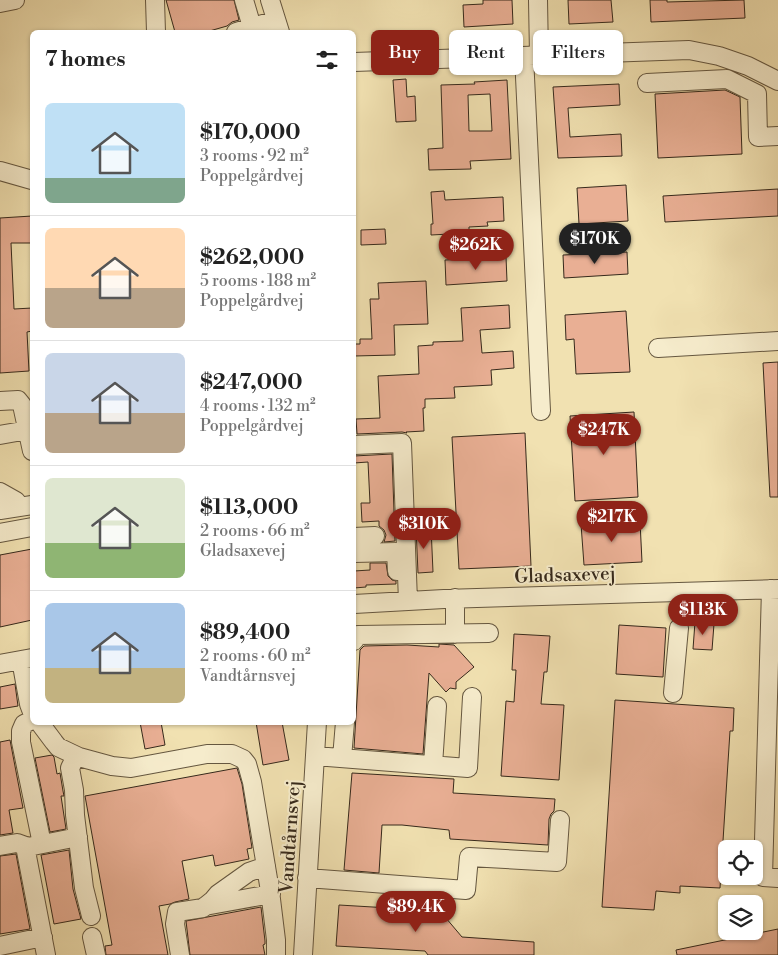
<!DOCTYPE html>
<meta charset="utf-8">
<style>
body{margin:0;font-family:"Libre Bodoni",serif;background:#f6f6f6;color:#222;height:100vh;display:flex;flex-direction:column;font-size:19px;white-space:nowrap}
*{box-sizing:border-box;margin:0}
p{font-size:16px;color:#767676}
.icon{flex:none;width:28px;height:28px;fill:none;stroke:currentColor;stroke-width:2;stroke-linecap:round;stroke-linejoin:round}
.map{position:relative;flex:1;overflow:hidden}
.details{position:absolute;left:30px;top:30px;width:326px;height:695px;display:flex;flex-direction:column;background:#fff;border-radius:8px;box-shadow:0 1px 4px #0004}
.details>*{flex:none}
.hud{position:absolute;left:371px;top:30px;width:331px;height:45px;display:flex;gap:10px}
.controls{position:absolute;left:718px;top:840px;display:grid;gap:10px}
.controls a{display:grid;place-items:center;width:45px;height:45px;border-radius:8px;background:#fff;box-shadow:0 1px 4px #0004;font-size:25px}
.price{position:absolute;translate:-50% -42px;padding:0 11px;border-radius:18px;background:#8f2418;color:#fff;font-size:16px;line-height:32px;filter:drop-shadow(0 1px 2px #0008)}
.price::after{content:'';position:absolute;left:50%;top:30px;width:15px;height:11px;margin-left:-8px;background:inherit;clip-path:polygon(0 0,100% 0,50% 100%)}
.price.active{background:#222;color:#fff}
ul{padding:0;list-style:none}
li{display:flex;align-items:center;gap:15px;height:125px;padding:0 15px}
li+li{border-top:1px solid #e0e0e0}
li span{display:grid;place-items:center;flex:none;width:140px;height:100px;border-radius:8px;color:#555}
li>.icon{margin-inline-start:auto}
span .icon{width:60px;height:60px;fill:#fffc;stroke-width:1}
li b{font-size:21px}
h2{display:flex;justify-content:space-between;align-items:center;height:60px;padding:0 15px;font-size:21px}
.tag{padding:0 18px;border-radius:8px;background:#fff;box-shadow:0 1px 4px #0004;font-size:18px;line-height:45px}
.tag.active{background:#8f2418;color:#fff}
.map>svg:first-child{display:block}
</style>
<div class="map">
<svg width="778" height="955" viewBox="0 0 778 955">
<rect width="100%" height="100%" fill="#f1e1b1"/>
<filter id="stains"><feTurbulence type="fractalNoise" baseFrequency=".004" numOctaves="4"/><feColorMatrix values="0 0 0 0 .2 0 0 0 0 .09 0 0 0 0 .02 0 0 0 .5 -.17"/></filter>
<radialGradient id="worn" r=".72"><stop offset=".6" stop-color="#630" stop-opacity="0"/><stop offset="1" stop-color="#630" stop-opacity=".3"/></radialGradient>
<path fill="#e9af94" stroke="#36291b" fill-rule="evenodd" d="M166 0H234L239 20 232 22 227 26 206 32H175Z
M483 0H512L513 24 464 27 463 5 483 4Z
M568 0H611L613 22 569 24Z
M650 0H667V2L744 0 745 18 651 22Z
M406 79 407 97 415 96 416 121 396 122 393 80Z
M507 80 511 159 470 161 471 169 429 170 428 149 443 148 441 85 475 84 474 82ZM490 94 492 131H469L468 95Z
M619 84 620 105 568 108 570 137 621 134 622 156 558 158 553 87Z
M725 90 740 97 742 154 658 158 655 94Z
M626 185 628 221 579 224 577 188Z
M778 189V216L665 222 663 196Z
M444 191 445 200 503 197 504 221 487 222 488 226 469 227V233L431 235V224H433L431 192Z
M32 216V243H11L14 309 32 308V331L27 332 29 371 0 373V218Z
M385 229 386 244 361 245V230Z
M627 252 628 274 564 278 563 255Z
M506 257 507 281 446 285 445 260Z
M426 281 428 324 394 325 395 355 354 356V344H360V339H372L370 299H379L378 283Z
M509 305 510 328 480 330 482 353 513 351 514 368 491 370 492 385 454 387 455 398 425 399V408H423L424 431 406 432 407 433 402 432 357 434 356 419 380 418 378 376 419 374 418 346 433 345V342L463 341 461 308Z
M626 311 630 372 576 374 574 339 566 340 565 315Z
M778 362V497H770L763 363Z
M634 412 638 497 575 501 570 416Z
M525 433 531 566 459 569 452 437Z
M392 454 395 541 384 542 386 535 384 530 379 526V521L362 522 361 503H370L368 462 354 463V456Z
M640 521 642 562 584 565 581 524Z
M416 527H431L433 572 418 573Z
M32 549V620L0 627V555Z
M370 563H386L388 576 392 580 396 581V584L366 585V587L354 588V571L370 570Z
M695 622 714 624 712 650 693 649Z
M619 625 666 628 663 677 616 674Z
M514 634 550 636 547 672H544L541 704 564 705 559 780 501 776 506 701 514 702 516 670H512Z
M439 644 454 645 474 667 456 682V689L450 688 446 692 429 673 423 754 354 748 360 650 364 646 407 645 439 647Z
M15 684 18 706 0 709V687Z
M615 700 734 708 733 731H730L720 888 680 886V893L656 891 654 910 602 907Z
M140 722H161L165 745 145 749Z
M256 722H282L289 760 263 765Z
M10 740 23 808 9 810 13 833 0 835V742Z
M52 755 54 757 57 774 60 773 63 791 64 796H61L66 829 50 832 35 758Z
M237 768 242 784 252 848 247 849 249 859 215 866 213 855 182 861 189 899 175 902 170 904 159 906 168 955H106L105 946 112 945 85 796Z
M352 773 454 779 453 793 555 799 554 811 551 814 549 819 548 845 450 839 449 830 402 825H382L379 873 344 870Z
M69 850 73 889 81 919 54 924 41 855Z
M16 854 30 929 0 934V856Z
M339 905 440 911 462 937 534 942V955H428L425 951 336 946Z
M261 907 265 941V944L263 945 265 955H190L186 921Z
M778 929V955H677L676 950Z"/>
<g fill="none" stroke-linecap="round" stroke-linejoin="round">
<g stroke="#655740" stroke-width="20">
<path id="minor" d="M155 0 156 32
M244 0 252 27
M270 0 280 32
M538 0 539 55
M0 3 15 0
M236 32 276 20
M524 56 541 411
M354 62 689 50 719 56 748 66 778 81
M647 83 727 79 757 94 758 137 778 136
M0 171 32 180
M658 348 778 341
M0 401 18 400 22 405 32 451
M0 435 28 430
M354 445 402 443 408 601
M0 492 16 501 20 507
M0 510 32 505
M0 533 32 527
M354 537 375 536
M354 553 396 552 397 571
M771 589 763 877 778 878
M455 598V634
M354 604 444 599 778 589
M354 641 358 635 489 633
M21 660 29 704 32 712
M0 664 32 658
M673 693 679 628
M32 720 24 724 21 731V742L42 844
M39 722 54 742 58 747 79 757 112 766 131 768 207 754H232L243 759 247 764 252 782 270 891 276 940V955
M76 756 70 768 74 790 75 815 84 888 91 916
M315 756 468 768 472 697
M342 758 345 722
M433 765 437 706
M0 846 17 843 28 847 78 837
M25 846 46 955
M307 878 466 890 469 857 557 862 560 820
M205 906 271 894
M92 937 96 955
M0 946 43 937
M180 955 175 924 177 912 203 908 213 900 218 894 249 872 266 866
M303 955 317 722"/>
</g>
<use href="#minor" stroke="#f6eccc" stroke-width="18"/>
</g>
<g text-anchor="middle" stroke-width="4" stroke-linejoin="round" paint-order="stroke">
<g font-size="19" fill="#36291b" stroke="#f6eccc">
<text transform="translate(565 574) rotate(-2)" y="7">Gladsaxevej</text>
<text transform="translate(289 837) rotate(-86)" y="7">Vandtårnsvej</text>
</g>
</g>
<rect width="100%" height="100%" filter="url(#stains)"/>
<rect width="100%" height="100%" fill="url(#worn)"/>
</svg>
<div class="controls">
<a><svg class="icon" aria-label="locate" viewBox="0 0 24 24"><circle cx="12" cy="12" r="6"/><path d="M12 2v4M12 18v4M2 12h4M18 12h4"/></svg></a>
<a><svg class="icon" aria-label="layers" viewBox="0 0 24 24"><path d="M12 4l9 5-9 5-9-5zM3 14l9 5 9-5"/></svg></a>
</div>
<b class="price active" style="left:595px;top:265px">$170K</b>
<b class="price" style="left:476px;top:271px">$262K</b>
<b class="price" style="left:604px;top:456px">$247K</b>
<b class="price" style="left:612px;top:543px">$217K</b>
<b class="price" style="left:424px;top:550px">$310K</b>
<b class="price" style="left:703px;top:636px">$113K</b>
<b class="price" style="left:416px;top:933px">$89.4K</b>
<div class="hud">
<a class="tag active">Buy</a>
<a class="tag">Rent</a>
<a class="tag">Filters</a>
</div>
<section class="details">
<h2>7 homes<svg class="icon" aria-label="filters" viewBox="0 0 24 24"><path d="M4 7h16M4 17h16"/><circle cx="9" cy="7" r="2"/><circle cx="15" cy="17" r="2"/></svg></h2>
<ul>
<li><span style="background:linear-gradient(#bfe0f5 75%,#7fa58c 0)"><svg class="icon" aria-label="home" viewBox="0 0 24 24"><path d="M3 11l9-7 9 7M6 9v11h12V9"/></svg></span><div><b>$170,000</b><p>3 rooms · 92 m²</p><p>Poppelgårdvej</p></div></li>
<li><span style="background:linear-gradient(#ffd9b3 60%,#b9a48a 0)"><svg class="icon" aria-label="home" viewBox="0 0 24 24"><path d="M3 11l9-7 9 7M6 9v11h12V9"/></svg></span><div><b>$262,000</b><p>5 rooms · 188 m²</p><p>Poppelgårdvej</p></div></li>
<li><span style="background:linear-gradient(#c9d6e8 60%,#b9a48a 0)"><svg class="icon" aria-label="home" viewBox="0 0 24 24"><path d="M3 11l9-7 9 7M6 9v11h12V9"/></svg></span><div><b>$247,000</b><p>4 rooms · 132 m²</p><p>Poppelgårdvej</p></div></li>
<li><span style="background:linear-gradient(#dfe7d0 65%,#8fb573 0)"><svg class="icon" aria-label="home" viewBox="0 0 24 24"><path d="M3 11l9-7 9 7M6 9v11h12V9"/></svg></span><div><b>$113,000</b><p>2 rooms · 66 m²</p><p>Gladsaxevej</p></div></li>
<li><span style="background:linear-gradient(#a9c7e8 65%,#c2b280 0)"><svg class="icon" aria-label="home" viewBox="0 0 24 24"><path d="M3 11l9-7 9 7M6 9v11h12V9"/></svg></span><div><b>$89,400</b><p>2 rooms · 60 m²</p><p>Vandtårnsvej</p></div></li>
</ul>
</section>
</div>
